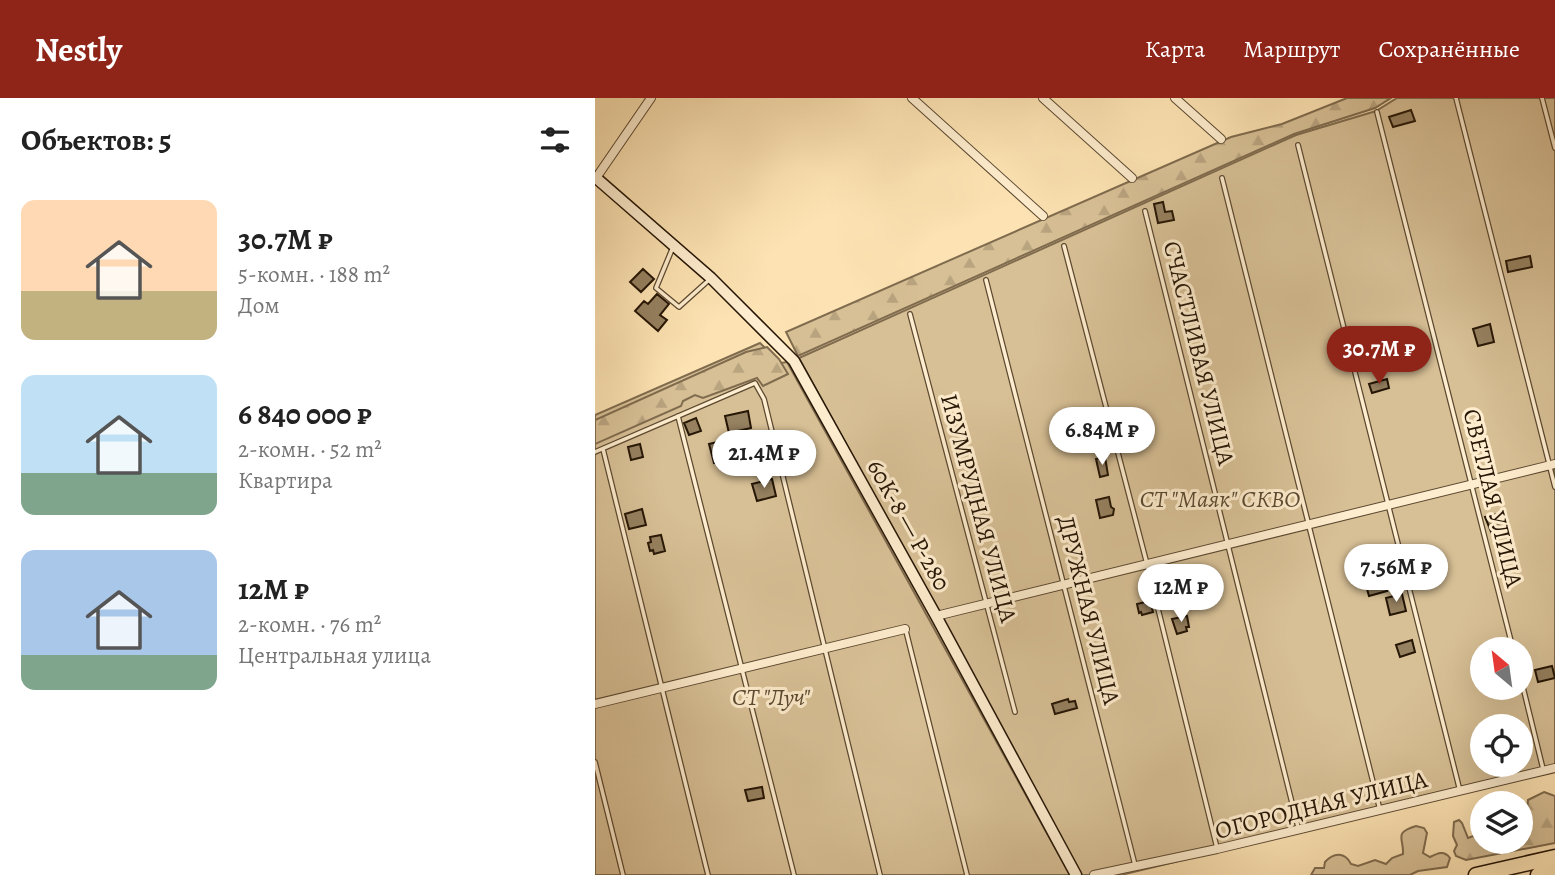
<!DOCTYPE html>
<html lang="ru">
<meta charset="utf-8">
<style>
body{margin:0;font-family:Alegreya,serif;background:#f6f6f6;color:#222;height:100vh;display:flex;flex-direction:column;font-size:26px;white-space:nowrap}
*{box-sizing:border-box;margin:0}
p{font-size:23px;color:#767676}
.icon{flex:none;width:38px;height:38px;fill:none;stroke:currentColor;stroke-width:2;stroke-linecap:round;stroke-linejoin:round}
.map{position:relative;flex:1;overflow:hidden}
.details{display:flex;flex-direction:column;background:#fff;width:595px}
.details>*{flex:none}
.needle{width:46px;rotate:331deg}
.tools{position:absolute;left:875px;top:539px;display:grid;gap:14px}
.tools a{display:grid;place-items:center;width:63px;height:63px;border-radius:50%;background:#fff;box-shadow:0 7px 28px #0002;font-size:35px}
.price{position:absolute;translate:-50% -60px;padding:0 16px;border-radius:24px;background:#fff;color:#222;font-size:23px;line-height:46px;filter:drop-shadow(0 2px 4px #0008)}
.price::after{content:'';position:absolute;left:50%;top:42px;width:21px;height:16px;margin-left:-10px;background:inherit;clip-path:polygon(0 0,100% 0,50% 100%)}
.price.selected{background:#8f2418;color:#fff}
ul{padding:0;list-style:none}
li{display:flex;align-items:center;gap:21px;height:175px;padding:0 21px}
li span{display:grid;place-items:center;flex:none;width:196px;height:140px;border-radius:14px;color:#555}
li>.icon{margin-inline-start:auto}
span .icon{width:84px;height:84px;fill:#fffc;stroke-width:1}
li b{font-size:30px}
h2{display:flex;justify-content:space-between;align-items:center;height:84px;padding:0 21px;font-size:30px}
header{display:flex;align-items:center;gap:42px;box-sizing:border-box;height:98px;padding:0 35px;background:#8f2418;color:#fff}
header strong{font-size:33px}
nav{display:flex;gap:38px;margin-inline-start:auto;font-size:24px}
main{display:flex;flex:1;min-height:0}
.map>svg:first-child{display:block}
</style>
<header>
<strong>Nestly</strong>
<nav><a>Карта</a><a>Маршрут</a><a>Сохранённые</a></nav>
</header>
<main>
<section class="details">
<h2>Объектов: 5<svg class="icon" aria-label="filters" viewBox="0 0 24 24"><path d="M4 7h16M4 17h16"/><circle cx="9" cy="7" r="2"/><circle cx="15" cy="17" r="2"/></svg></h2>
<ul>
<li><span style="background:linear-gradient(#ffd9b3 65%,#c2b280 0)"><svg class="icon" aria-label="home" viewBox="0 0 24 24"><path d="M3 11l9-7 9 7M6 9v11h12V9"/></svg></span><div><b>30.7M ₽</b><p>5-комн. · 188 m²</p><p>Дом</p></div></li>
<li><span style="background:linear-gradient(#bfe0f5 70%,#7fa58c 0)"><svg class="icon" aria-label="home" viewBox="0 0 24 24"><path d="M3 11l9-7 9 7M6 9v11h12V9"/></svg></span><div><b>6 840 000 ₽</b><p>2-комн. · 52 m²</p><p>Квартира</p></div></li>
<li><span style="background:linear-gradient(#a9c7e8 75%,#7fa58c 0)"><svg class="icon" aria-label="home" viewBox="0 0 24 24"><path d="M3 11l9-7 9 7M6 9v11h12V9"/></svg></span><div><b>12M ₽</b><p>2-комн. · 76 m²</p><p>Центральная улица</p></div></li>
</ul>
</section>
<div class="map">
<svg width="960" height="777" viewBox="0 0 960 777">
<defs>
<pattern id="forest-firs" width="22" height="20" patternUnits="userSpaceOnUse" patternTransform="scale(1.75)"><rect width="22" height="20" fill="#d8c096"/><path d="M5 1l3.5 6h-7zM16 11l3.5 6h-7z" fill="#b9a480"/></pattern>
</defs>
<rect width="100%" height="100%" fill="#fde3b3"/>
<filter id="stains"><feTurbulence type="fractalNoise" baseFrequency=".00286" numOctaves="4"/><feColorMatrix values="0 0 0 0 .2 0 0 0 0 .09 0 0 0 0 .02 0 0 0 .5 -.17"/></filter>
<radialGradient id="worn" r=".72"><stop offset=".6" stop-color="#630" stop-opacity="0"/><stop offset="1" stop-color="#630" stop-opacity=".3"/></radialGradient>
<path fill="#d8c096" stroke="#7f6b4e" stroke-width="2" fill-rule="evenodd" d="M802 0H960V672L526 777H487L204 260 701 37 781 13ZM887 551H926V590H887ZM887 628H926V667H887Z
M165 245 186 265 192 264 475 777H0V317Z
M821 728 829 730 832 735 828 755 835 759C843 755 849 752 855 760L852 769 823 773 815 777H716L720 770H729L730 764C739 754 750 754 756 766L763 768 780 762 791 766 797 760 808 756C809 740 798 735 821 728Z"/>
<path fill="url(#forest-firs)" stroke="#7f6b4e" stroke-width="2" d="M752 0H796L780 10 699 36 203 258 191 234 636 39 687 26Z
M172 249 184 261 193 276 168 288 162 280 108 300 100 297 88 303 86 308 0 346V322L151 254Z
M949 694 960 698V745L871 762 861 758 859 753 862 747 858 738 859 724 864 722 867 725 873 740 887 735V744H926V714L932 713 933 702Z"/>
<path fill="#968160" stroke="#261606" stroke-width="2" d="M816 12 820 23 798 29 794 19Z
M568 104 570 114 577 113 579 122 563 125 559 106Z
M935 158 937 169 913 174 911 163Z
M48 171 59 181 46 194 35 184Z
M62 196 74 206 65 217 72 222 63 233 40 213 49 203 53 206Z
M895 226 899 244 883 248 878 231Z
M792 281 794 290 777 295 774 286Z
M153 313 156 330 134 335 130 318Z
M101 320 106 333 94 337 89 325Z
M127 343 131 362 119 365 114 346Z
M45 346 48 359 36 362 33 349Z
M510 359 513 377 505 379 501 361Z
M177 381 181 398 162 403 157 386Z
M514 399 516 409 519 411 518 417 505 420 501 402Z
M47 411 51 427 34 431 30 416Z
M911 414 914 427 910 428 912 438 899 441 890 419Z
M66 437 70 453 59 456 58 452 55 453 53 445 56 444 55 439Z
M781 474 783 484 789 482 792 493 774 498 768 477Z
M840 474 843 484 827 489 824 479Z
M577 478 581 491 567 495 564 481Z
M603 492 605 505 587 509 584 496Z
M807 496 811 513 795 517 791 500Z
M555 503 558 514 547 517 546 514 544 515 542 506Z
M592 518 594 529H591L592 533 582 536 577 521Z
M817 542 820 554 805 559 801 547Z
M957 568 960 580 943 584 940 572Z
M473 601 474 604 480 603 482 610 460 616 457 606Z
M167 689 169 700 153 703 150 692Z"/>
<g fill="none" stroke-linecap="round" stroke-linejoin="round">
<g stroke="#5c4931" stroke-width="6">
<path id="lane" d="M861 0 960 389
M947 0 960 50
M782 14 918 551
M703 47 865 693
M627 80 785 712
M550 113 703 729
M469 148 552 466 622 750
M78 149 61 190 84 209 114 182
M391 182 540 767
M315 216 420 614
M83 318 199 777
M8 351 113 777
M0 354 160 285 169 301 285 777
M311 533 372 777
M926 581 948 671
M0 664 28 777"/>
</g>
<g stroke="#5c4931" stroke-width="10">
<path id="street" d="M317 0 448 118
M448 0 537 80
M580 0 626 41
M1 80 56 0
M341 518 960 366
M0 606 310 531
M499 777 622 751 960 670"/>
</g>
<g stroke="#261606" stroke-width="13">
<path id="secondary" d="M0 79 116 180 199 263 341 518 481 777"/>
</g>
<g stroke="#261606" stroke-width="17">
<path id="highway" d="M881 777 960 759
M943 777 960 773"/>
</g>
<use href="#lane" stroke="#feedce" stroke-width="3.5"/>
<use href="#street" stroke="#feedce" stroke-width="8"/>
<use href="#secondary" stroke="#feedce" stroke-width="10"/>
<use href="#highway" stroke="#fde3b3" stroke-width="14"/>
</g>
<g text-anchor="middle" stroke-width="6" stroke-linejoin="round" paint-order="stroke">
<g font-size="24" fill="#261606" stroke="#feedce">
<text transform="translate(604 255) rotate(76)" y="8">СЧАСТЛИВАЯ УЛИЦА</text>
<text transform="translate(898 400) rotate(76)" y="8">СВЕТЛАЯ УЛИЦА</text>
<text transform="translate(384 410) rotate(75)" y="8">ИЗУМРУДНАЯ УЛИЦА</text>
<text transform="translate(314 427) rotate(61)" y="8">60К-8 — Р-280</text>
<text transform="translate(494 512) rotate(76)" y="8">ДРУЖНАЯ УЛИЦА</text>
<text transform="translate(726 707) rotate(-14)" y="8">ОГОРОДНАЯ УЛИЦА</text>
</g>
<g font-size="24" font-style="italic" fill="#5b4931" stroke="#feedce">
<text x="625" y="409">СТ "Маяк" СКВО</text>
<text x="176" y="607">СТ "Луч"</text>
</g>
</g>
<rect width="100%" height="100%" filter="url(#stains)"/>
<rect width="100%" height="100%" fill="url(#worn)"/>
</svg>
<div class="tools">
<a><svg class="needle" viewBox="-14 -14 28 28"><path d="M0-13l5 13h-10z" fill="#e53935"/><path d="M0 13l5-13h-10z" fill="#767676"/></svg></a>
<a><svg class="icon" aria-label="locate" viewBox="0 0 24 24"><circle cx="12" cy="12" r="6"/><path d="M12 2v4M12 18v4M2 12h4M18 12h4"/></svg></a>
<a><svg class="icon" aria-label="layers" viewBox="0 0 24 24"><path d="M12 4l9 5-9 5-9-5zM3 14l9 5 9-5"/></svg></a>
</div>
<b class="price selected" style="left:784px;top:288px">30.7M ₽</b>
<b class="price" style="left:507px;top:369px">6.84M ₽</b>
<b class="price" style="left:169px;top:392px">21.4M ₽</b>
<b class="price" style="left:801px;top:506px">7.56M ₽</b>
<b class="price" style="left:586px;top:526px">12M ₽</b>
</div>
</main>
